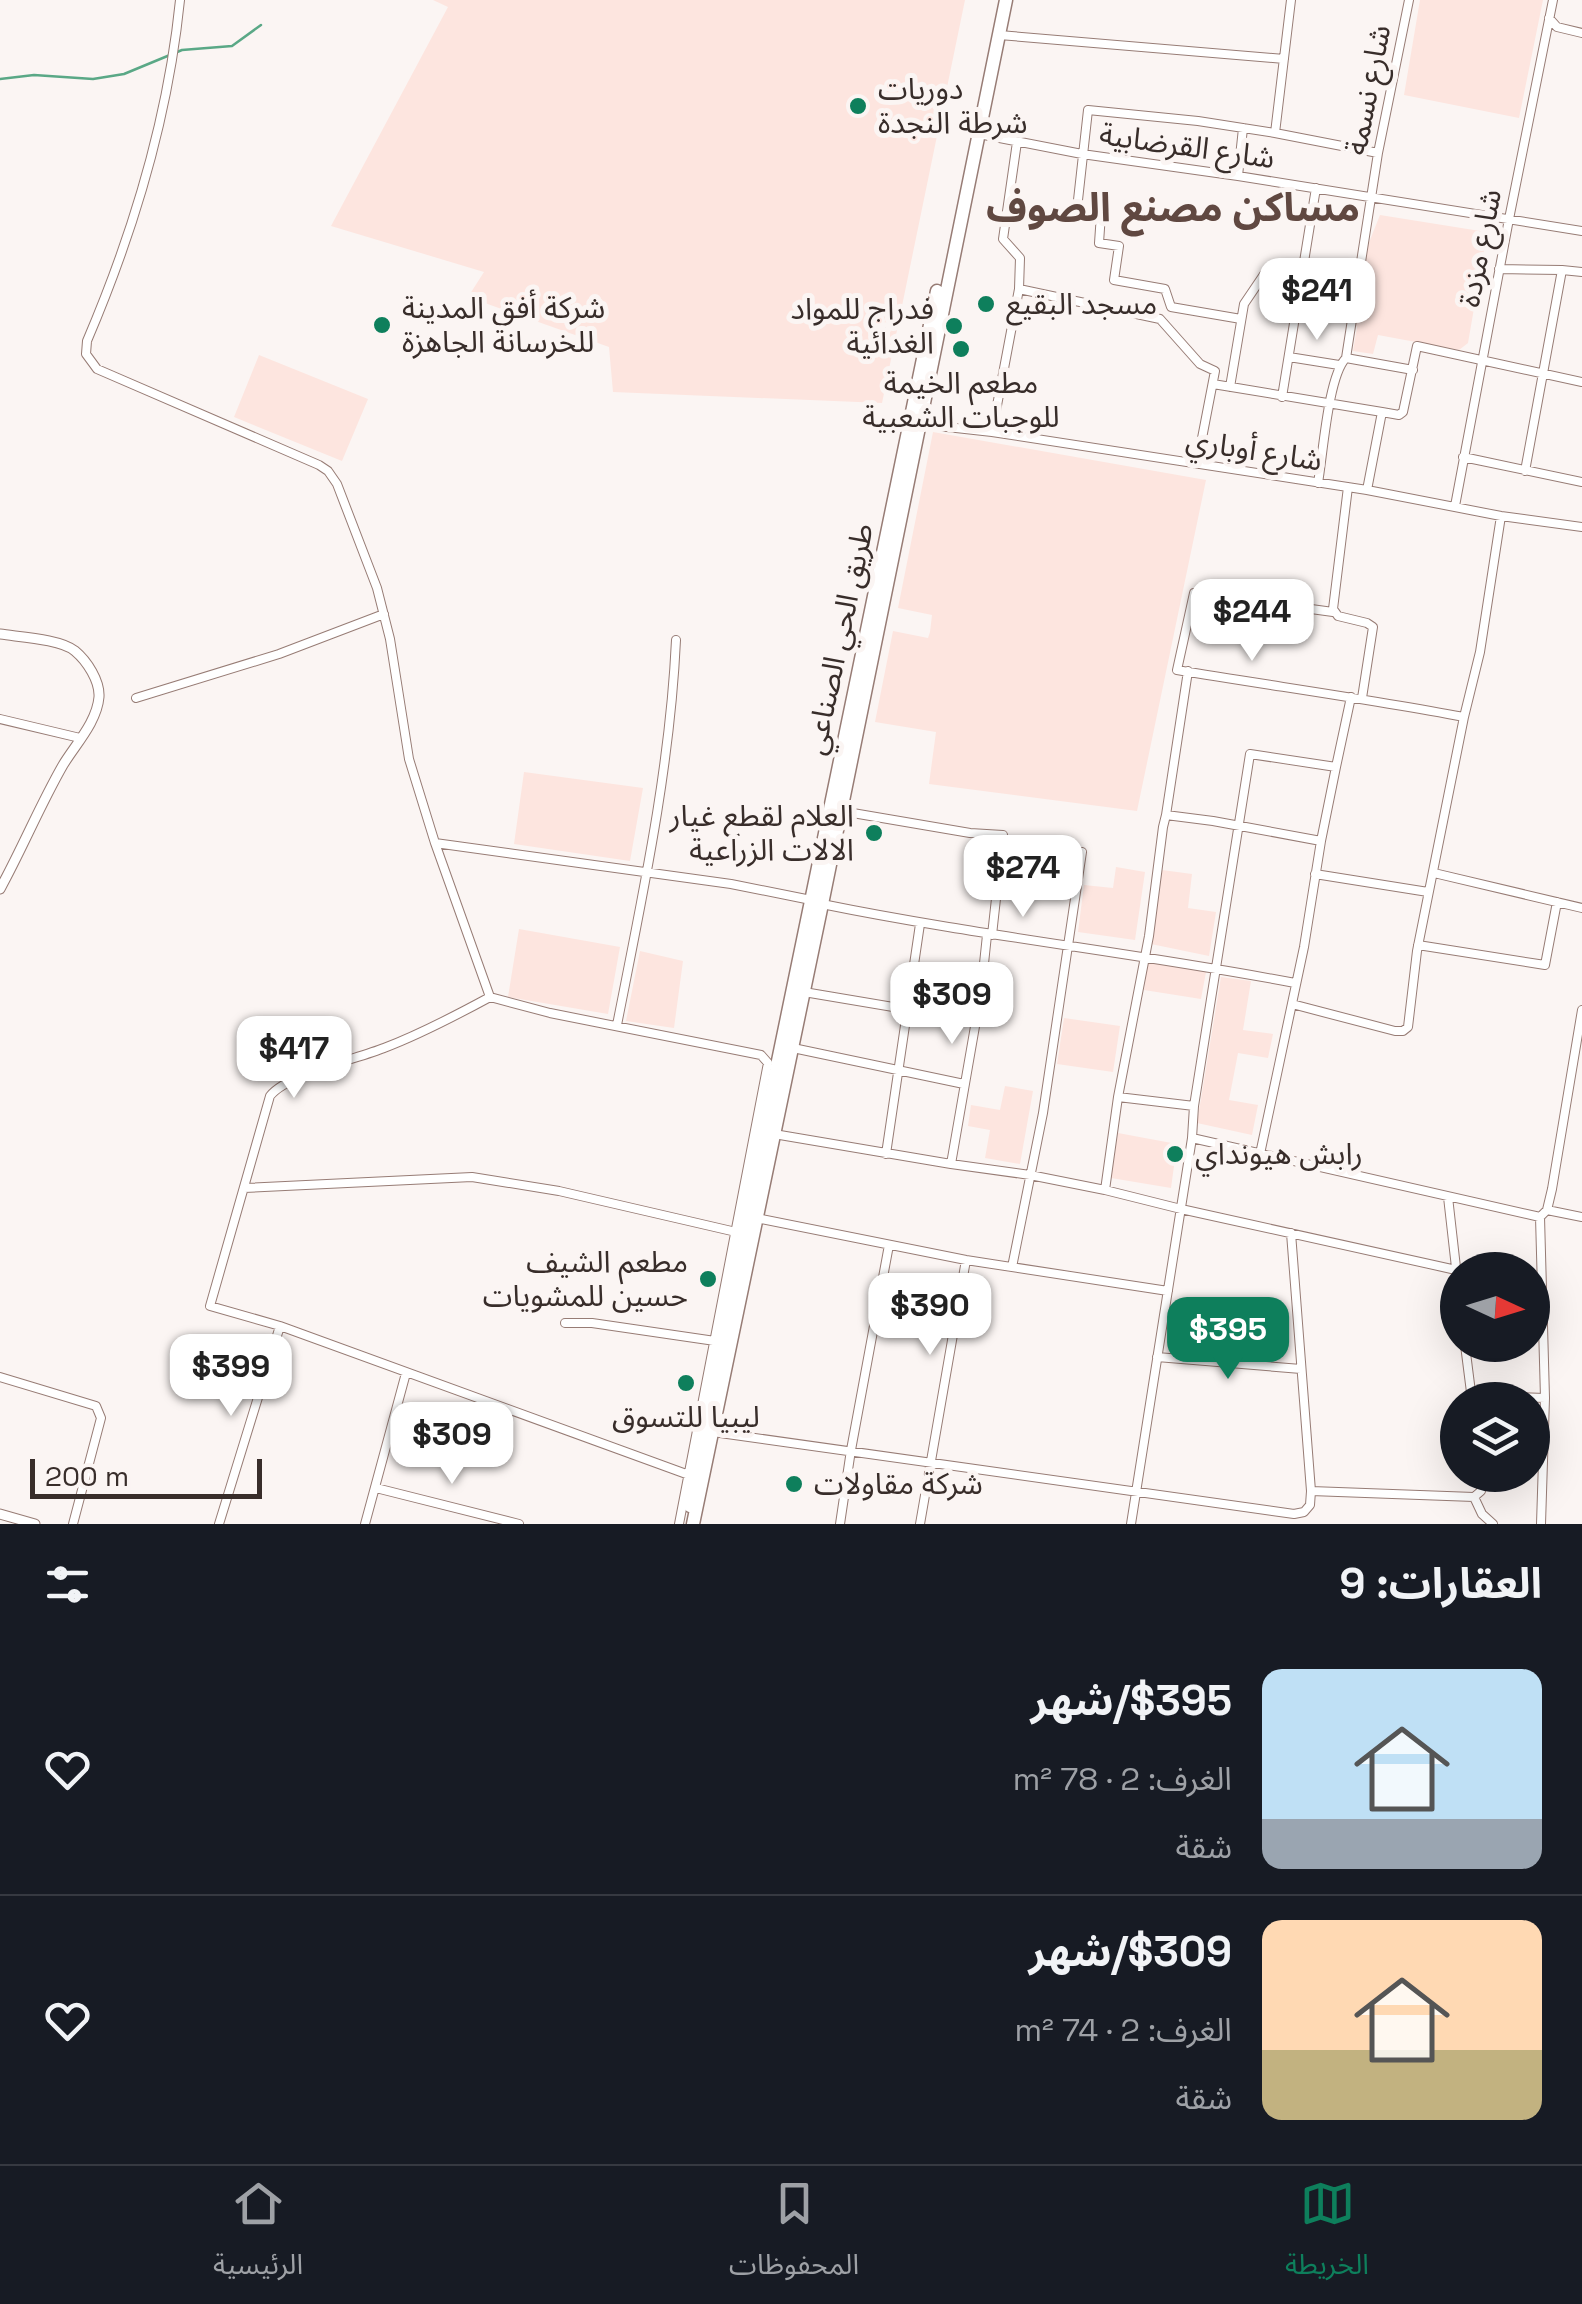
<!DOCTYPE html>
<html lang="ar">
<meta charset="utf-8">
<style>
body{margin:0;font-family:"Space Grotesk","Noto Sans Arabic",sans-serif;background:#242831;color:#f1f3f6;direction:rtl;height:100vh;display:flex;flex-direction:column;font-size:38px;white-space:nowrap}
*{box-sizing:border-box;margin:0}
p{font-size:32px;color:#9ea1a6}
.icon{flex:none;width:55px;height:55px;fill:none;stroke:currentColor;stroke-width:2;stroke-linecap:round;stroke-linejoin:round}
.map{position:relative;height:1524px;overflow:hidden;direction:ltr}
.panel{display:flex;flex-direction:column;background:#171b24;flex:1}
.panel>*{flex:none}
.needle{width:65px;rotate:94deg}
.controls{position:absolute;left:1440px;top:1252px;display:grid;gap:20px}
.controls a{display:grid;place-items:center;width:110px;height:110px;border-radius:50%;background:#171b24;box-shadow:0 10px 40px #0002;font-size:50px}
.scale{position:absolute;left:30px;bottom:25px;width:232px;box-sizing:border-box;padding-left:10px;border:5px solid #382d2a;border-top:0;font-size:28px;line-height:35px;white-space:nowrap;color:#382d2a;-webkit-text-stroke:8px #fbf5f3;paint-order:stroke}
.price{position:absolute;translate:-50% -85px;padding:0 22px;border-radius:20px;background:#fff;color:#222;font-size:32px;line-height:65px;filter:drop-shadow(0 2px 5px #0008)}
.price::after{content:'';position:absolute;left:50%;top:60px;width:30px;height:22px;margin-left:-15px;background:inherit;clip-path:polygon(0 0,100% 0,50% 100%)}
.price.selected{background:#0e7f5c;color:#fff}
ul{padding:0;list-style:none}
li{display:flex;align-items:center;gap:30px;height:250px;padding:0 40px}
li+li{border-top:2px solid #363941}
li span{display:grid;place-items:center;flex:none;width:280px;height:200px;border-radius:20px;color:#555}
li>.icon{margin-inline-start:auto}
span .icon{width:120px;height:120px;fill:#fffc;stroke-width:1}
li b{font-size:42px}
h2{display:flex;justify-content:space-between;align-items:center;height:120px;padding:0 40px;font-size:42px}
.menu{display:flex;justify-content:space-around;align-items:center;height:140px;border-top:2px solid #363941;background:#171b24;font-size:28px;color:#9ea1a6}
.menu a{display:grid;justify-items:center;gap:5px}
.menu .selected{color:#0e7f5c}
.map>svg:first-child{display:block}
</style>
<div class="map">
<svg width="1582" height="1524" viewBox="0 0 1582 1524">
<rect width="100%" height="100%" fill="#fbf5f3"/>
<path fill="#fde5df" d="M433 0H965L882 403 613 392 609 347 468 297 484 272 331 226 448 7Z
M1420 0H1543L1519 118 1404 95Z
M1380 215 1480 231 1486 239 1468 343 1459 350 1378 335 1373 354 1353 351 1357 327 1354 323 1368 245Z
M259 355 368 399 342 461 234 417Z
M933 432 1206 480 1137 811 929 784 936 732 875 722 893 631 928 638 930 632 932 615 898 608Z
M524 772 643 788 630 861 514 844Z
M1116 867 1145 872 1135 940 1078 932 1084 885 1113 888Z
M1162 870 1192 874 1188 908 1216 912 1209 956 1151 944Z
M519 929 620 947 608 1014 508 997Z
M640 951 683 961 674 1028 626 1021Z
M1148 962 1206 972 1201 999 1144 990Z
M1221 977 1251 981 1243 1030 1273 1034 1268 1058 1238 1053 1229 1100 1258 1105 1252 1135 1197 1123Z
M1064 1018 1120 1026 1113 1072 1057 1064Z
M1005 1086 1033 1091 1020 1164 985 1158 990 1130 968 1126 971 1105 1000 1110Z
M1118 1133 1177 1144 1171 1188 1111 1178Z"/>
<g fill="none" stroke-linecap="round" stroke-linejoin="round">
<path stroke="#5aa886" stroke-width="2.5" d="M0 79 34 75 93 79 124 74 182 50 232 46 261 25"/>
<g stroke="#977c75" stroke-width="10">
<path id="minor" d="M180 0C168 119 134 231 87 341L86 354 97 369 319 465 328 471 337 484 377 588 390 639 409 759 435 843
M1549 18 1557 27 1582 33
M999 35 1284 59
M1275 133 1291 0
M979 134 1082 154 1238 176 1582 231
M1017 142 1003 239 1020 258 1019 289 1160 319 1200 364 1215 371 1197 464
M1238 176 1243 128
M1499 269 1562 270 1525 471
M1562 270 1582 272
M1298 304 1354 313
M1241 319 1171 307 1165 289 1114 280 1119 246 1099 243 1101 214 1077 209 1088 110 1198 121 1275 133 1378 153
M1289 357 1339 365
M1346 358 1413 370
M1213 384 1382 412
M1230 387 1244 304 1265 273 1302 276
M1282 397 1316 188
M920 424 992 432 1367 490 1501 516 1582 527
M992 432 1019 289
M1463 457 1582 482
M1318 483C1323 455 1328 376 1346 358L1378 153 1409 0
M1348 487 1333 609 1338 616 1367 623 1373 627 1362 698
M1367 490 1382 412 1399 415 1403 412 1417 346 1582 382
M1455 506 1509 219 1553 0
M1333 612 1194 593 1177 670C1273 686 1369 699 1464 717
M1351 697 1336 767 1250 754 1194 1106 1192 1138 1540 1217 1547 1210 1552 1189 1582 1010
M136 698 279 654 384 614
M0 719 80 738
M841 811 970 833 1003 835 992 935
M1166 815 1188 671
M1321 841 1336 767
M1434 873 1582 908
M1315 874 1428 892
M822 904C979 936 1138 953 1295 983
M1418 945 1545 965 1557 902
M804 992 976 1021
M490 997C455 1016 421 1034 384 1048 357 1059 287 1074 270 1096L210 1306 280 1326 689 1475
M1292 1004 1395 1031H1403L1408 1027 1417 951 1464 717 1480 652 1501 516
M617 1025C642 898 670 770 676 640
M793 1048 964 1084
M1118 1097 1149 936 1163 827 1166 815 1213 821 1321 841 1304 947 1260 1154
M774 1134 951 1164 1030 1175 1105 1190 1181 1209 1456 1270
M886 1154 920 924
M951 1164 981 992 987 935
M244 1188 472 1177 559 1191 736 1232
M1105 1190 1118 1097 1194 1106
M1448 1197 1458 1285
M1547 1210 1582 1217
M1540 1217 1545 1398 1541 1524
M756 1218 966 1260 1168 1291
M1012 1267 1043 1113 1082 852
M565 1323H592L715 1341
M1465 1345 1472 1400
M1157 1357 1301 1369
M0 1377 96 1406 101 1418 73 1524
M1471 1395 1545 1398
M713 1432 1294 1514 1304 1512 1310 1505 1311 1491 1291 1233
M376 1488 519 1524
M1311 1491 1474 1497 1481 1491V1475
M1474 1497 1482 1514 1493 1524
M219 1524 280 1326
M365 1524 406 1373
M679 1524 768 1063 761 1055 550 1013 490 997 435 843 731 884 811 900
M840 1524 851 1450 889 1245
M920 1524 966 1260
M1131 1524 1192 1138"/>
</g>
<g stroke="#977c75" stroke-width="11">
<path id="tertiary" d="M0 634C19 637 61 639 75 651 87 661 100 681 99 697 97 722 75 745 63 765 40 805 22 849 0 889
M0 1514 35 1524"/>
</g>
<g stroke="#977c75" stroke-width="15">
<path id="trunk" d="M690 1506 778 1061 937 291
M693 1524 822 904 1006 0"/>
</g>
<use href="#minor" stroke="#fff" stroke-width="8"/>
<use href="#tertiary" stroke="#fff" stroke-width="9"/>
<use href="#trunk" stroke="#fff" stroke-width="12"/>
</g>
<g fill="#0e7f5c" stroke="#fbf5f3" stroke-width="4">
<circle cx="858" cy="106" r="10"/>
<circle cx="986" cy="304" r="10"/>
<circle cx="382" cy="325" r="10"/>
<circle cx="954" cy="326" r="10"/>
<circle cx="961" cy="349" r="10"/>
<circle cx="874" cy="833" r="10"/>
<circle cx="1175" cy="1154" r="10"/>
<circle cx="708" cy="1279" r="10"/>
<circle cx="686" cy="1383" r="10"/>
<circle cx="794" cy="1484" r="10"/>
</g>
<g text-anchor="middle" stroke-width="10" stroke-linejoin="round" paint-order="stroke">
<g font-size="30" fill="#382d2a" stroke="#fbf5f3" text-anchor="start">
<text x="878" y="99">دوريات<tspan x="878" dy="34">شرطة النجدة</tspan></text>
<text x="1006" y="314">مسجد البقيع</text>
<text x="402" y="318">شركة أفق المدينة<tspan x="402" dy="34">للخرسانة الجاهزة</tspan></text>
<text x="934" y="319" text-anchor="end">فدراج للمواد<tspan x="934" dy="34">الغدائية</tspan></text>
<text x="961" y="393" text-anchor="middle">مطعم الخيمة<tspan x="961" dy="34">للوجبات الشعبية</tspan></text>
<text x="854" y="826" text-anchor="end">العلام لقطع غيار<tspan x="854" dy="34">الالات الزراعية</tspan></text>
<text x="1195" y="1164">رابش هيونداي</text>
<text x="688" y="1272" text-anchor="end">مطعم الشيف<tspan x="688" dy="34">حسين للمشويات</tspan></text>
<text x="686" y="1427" text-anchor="middle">ليبيا للتسوق</text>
<text x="814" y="1494">شركة مقاولات</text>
</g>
<g font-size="30" fill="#382d2a" stroke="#fbf5f3">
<text transform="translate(1368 90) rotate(-79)" y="10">شارع نسمة</text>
<text transform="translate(1187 146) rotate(8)" y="10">شارع القرضابية</text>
<text transform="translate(1480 248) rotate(-79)" y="10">شارع مزدة</text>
<text transform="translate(1254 450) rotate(9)" y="10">شارع أوباري</text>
<text transform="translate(839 639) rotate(-78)" y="10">طريق الحي الصناعي</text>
</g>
<g font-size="40" font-weight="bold" fill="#604841" stroke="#fbf5f3">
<text x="1173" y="221">مساكن مصنع الصوف</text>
</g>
</g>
</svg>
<div class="controls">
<a><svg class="needle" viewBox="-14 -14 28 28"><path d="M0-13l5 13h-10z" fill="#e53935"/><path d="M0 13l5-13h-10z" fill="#9ea1a6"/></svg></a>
<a><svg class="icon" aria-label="layers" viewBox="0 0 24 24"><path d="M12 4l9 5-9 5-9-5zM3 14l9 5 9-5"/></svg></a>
</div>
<div class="scale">200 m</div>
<b class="price" style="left:1317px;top:343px">$241</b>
<b class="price" style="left:1252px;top:664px">$244</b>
<b class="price" style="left:1023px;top:920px">$274</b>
<b class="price" style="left:952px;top:1047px">$309</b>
<b class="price" style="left:294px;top:1101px">$417</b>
<b class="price" style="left:930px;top:1358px">$390</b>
<b class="price selected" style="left:1228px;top:1382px">$395</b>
<b class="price" style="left:231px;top:1419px">$399</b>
<b class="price" style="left:452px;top:1487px">$309</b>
</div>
<section class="panel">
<h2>العقارات: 9<svg class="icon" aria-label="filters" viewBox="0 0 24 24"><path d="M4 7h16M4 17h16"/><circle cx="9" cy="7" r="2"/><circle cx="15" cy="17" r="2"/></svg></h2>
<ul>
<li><span style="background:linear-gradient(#bfe0f5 75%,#9aa5b1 0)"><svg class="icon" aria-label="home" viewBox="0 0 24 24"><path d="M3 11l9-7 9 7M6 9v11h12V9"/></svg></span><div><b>$395/شهر</b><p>الغرف: 2 · 78 m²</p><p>شقة</p></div><svg class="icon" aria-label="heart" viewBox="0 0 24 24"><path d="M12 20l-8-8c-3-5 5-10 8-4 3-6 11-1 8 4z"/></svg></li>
<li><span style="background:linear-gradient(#ffd9b3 65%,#c2b280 0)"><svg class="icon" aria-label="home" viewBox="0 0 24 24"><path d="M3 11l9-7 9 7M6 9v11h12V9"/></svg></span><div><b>$309/شهر</b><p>الغرف: 2 · 74 m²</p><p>شقة</p></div><svg class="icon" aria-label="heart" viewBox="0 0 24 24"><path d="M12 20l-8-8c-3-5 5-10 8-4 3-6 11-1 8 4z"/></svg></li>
</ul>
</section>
<nav class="menu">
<a class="selected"><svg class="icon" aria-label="map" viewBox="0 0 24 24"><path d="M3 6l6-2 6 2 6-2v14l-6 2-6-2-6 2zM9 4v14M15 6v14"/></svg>الخريطة</a>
<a><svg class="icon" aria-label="saved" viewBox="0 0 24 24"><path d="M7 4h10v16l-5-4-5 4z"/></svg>المحفوظات</a>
<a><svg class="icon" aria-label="home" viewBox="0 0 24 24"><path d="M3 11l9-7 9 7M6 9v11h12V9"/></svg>الرئيسية</a>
</nav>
